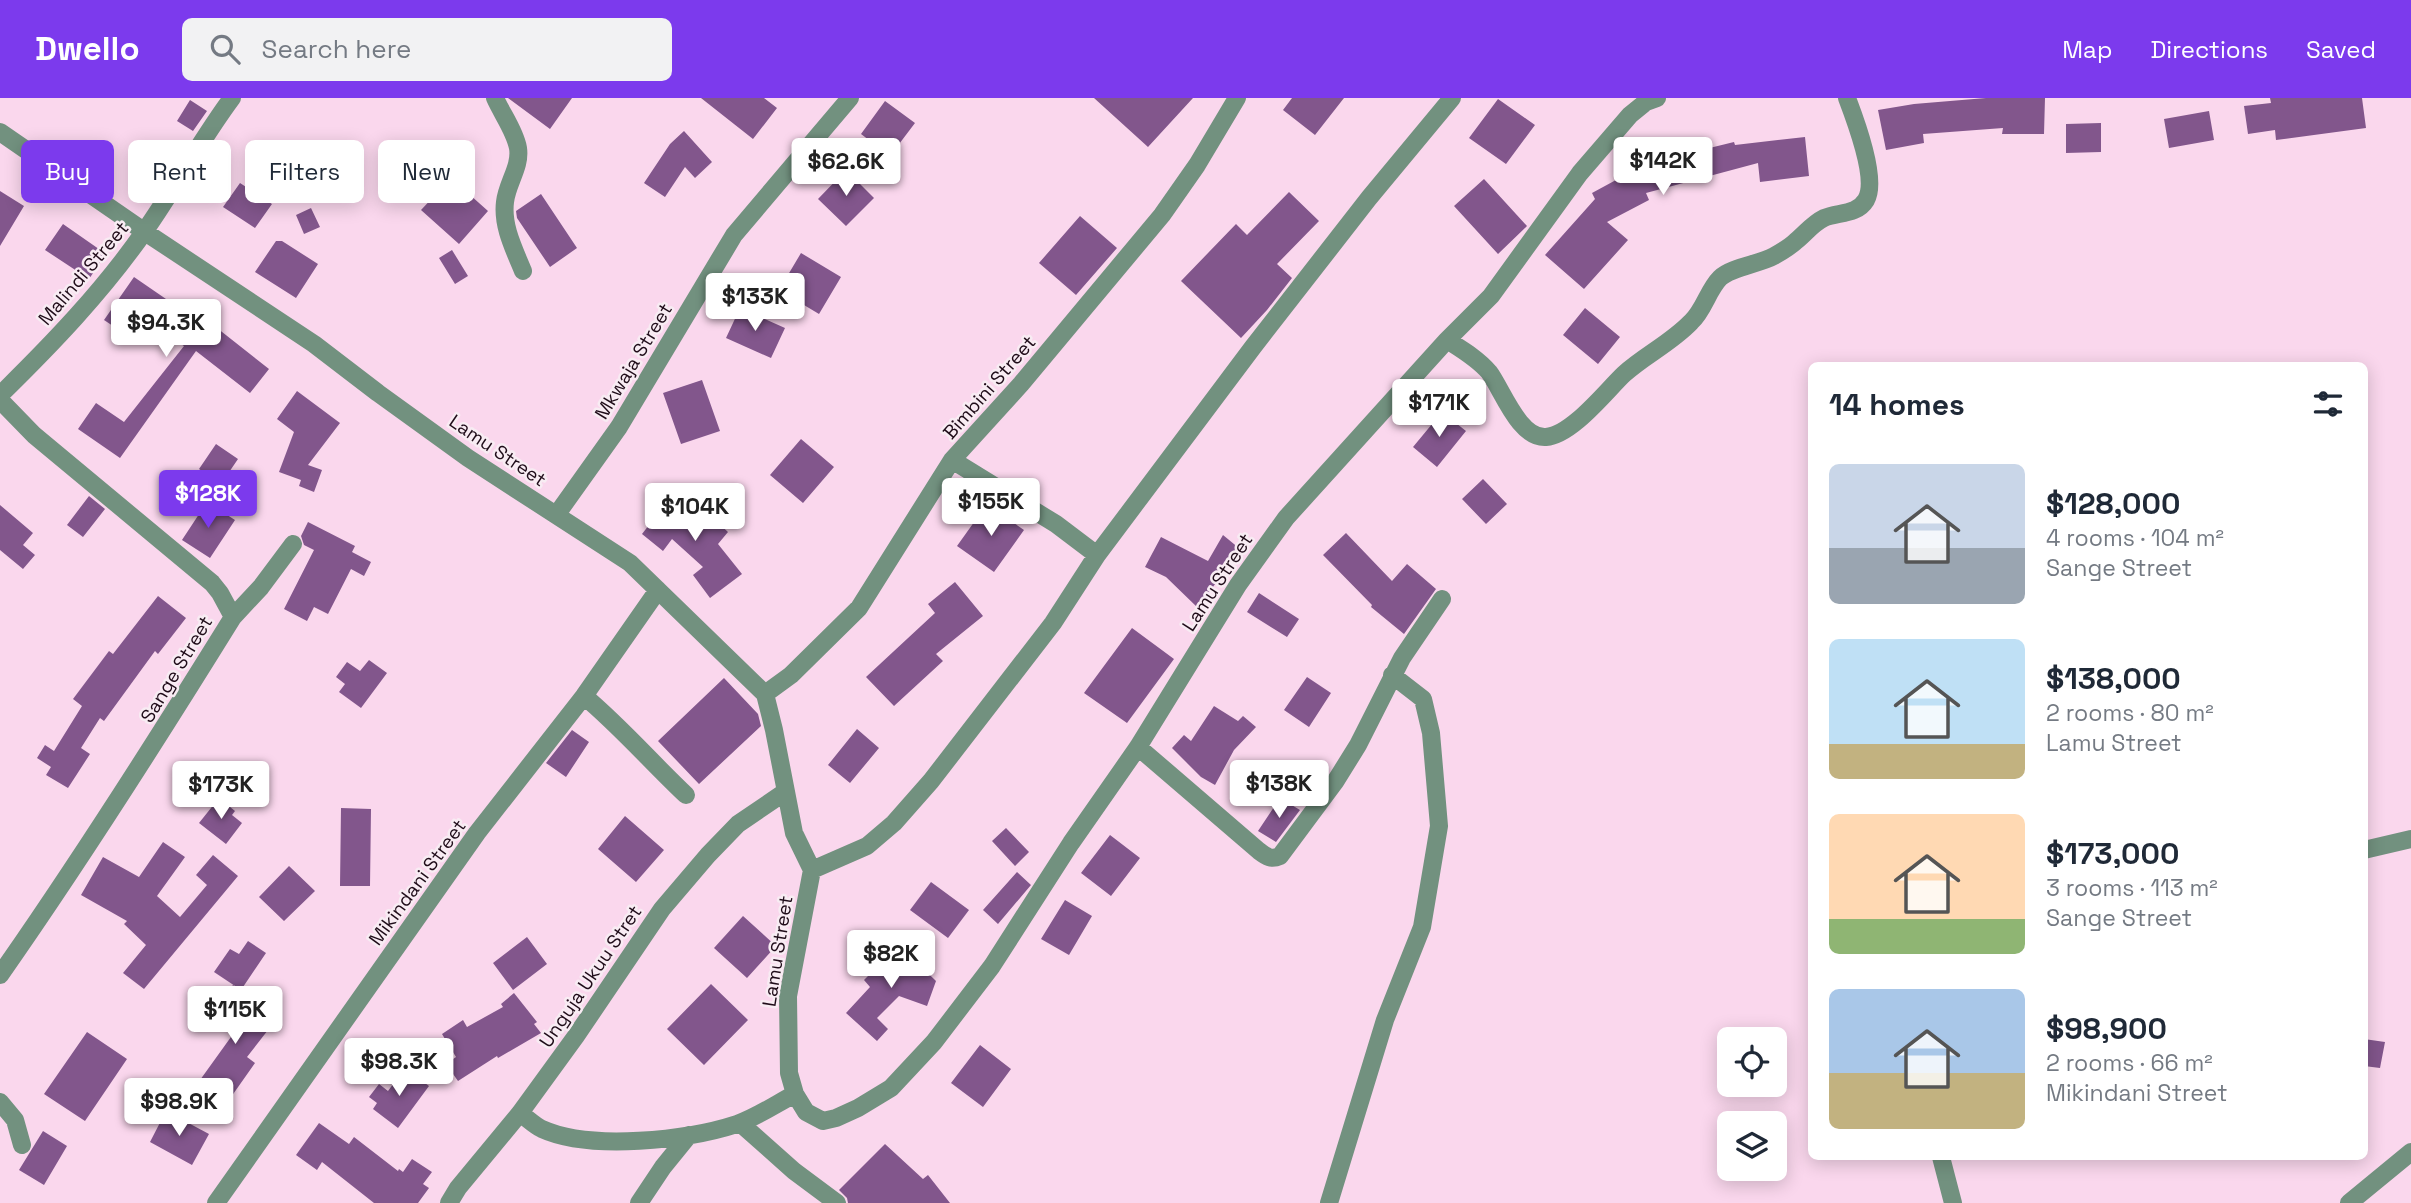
<!DOCTYPE html>
<meta charset="utf-8">
<style>
body{margin:0;font-family:"Space Grotesk",sans-serif;background:#f2f2f3;color:#1f2937;height:100vh;display:flex;flex-direction:column;font-size:26px;white-space:nowrap}
*{box-sizing:border-box;margin:0}
p{font-size:23px;color:#747a83}
.icon{flex:none;width:38px;height:38px;fill:none;stroke:currentColor;stroke-width:2;stroke-linecap:round;stroke-linejoin:round}
.map{position:relative;flex:1;overflow:hidden}
.drawer{position:absolute;left:1808px;top:264px;width:560px;height:798px;display:flex;flex-direction:column;background:#fff;border-radius:10px;box-shadow:0 4px 18px #0003}
.drawer>*{flex:none}
.guide{position:absolute;left:21px;top:42px;width:665px;height:63px;display:flex;gap:14px}
.controls{position:absolute;left:1717px;top:929px;display:grid;gap:14px}
.controls a{display:grid;place-items:center;width:70px;height:70px;border-radius:10px;background:#fff;box-shadow:0 4px 18px #0003;font-size:35px}
.price{position:absolute;translate:-50% -60px;padding:0 16px;border-radius:7px;background:#fff;color:#222;font-size:23px;line-height:46px;filter:drop-shadow(0 2px 4px #0008)}
.price::after{content:'';position:absolute;left:50%;top:42px;width:21px;height:16px;margin-left:-10px;background:inherit;clip-path:polygon(0 0,100% 0,50% 100%)}
.price.on{background:#7c3aed;color:#fff}
ul{padding:0;list-style:none}
li{display:flex;align-items:center;gap:21px;height:175px;padding:0 21px}
li span{display:grid;place-items:center;flex:none;width:196px;height:140px;border-radius:10px;color:#555}
li>.icon{margin-inline-start:auto}
span .icon{width:84px;height:84px;fill:#fffc;stroke-width:1}
li b{font-size:30px}
h2{display:flex;justify-content:space-between;align-items:center;height:84px;padding:0 21px;font-size:30px}
.pill{padding:0 24px;border-radius:10px;background:#fff;box-shadow:0 4px 18px #0003;font-size:24px;line-height:63px}
.pill.on{background:#7c3aed;color:#fff}
header{display:flex;align-items:center;gap:42px;box-sizing:border-box;height:98px;padding:0 35px;background:#7c3aed;color:#fff}
header strong{font-size:33px}
nav{display:flex;gap:38px;margin-inline-start:auto;font-size:24px}
.search{width:490px;height:63px;background:#f2f2f3;display:flex;align-items:center;gap:18px;box-sizing:border-box;padding:0 24px;border-radius:10px;color:#747a83;font-size:26px}
.map>svg:first-child{display:block}
</style>
<header>
<strong>Dwello</strong>
<div class="search"><svg class="icon" aria-label="search" viewBox="0 0 24 24"><circle cx="10" cy="10" r="6"/><path d="M15 15l6 6"/></svg>Search here</div>
<nav><a>Map</a><a>Directions</a><a>Saved</a></nav>
</header>
<div class="map">
<svg width="2411" height="1105" viewBox="0 0 2411 1105">
<rect width="100%" height="100%" fill="#fad7ed"/>
<path fill="#82568c" d="M508 0H572L550 31Z
M701 0H764L777 10 753 41Z
M1094 0H1193L1148 49Z
M1292 0H1344L1315 37 1283 12Z
M1986 0H2045L2044 36H2002L2003 30 1923 36 1924 45 1886 52 1878 12 1914 6Z
M2270 0H2362L2366 30 2276 42 2275 32 2248 36 2244 8 2271 5Z
M1498 1 1535 27 1506 66 1469 40Z
M190 2 207 13 193 33 177 23Z
M885 3 915 25 890 58 861 36Z
M2209 13 2214 42 2169 50 2164 21Z
M2101 25V54L2066 55V26Z
M684 33 712 64 695 80 685 69 665 99 644 85 670 46Z
M1805 39 1809 78 1760 84 1758 65 1646 95 1649 102 1607 124 1628 142 1584 191 1545 157 1595 101 1592 95 1651 63V61L1680 54 1681 57 1734 44 1735 47Z
M846 72 874 100 846 128 818 101Z
M451 80 488 113 459 146 421 112Z
M1484 81 1527 128 1498 156 1454 108Z
M240 85 272 106 255 130 223 109Z
M0 93 24 108 0 148Z
M1289 94 1319 123 1277 166 1292 180 1267 212 1241 240 1181 183 1236 126 1247 137Z
M541 96 577 150 550 169 517 120 516 113Z
M311 110 320 129 304 136 296 117Z
M1080 118 1117 150 1076 197 1039 165Z
M63 126 106 156 89 181 45 152Z
M276 143H282L318 166 296 200 255 174Z
M452 152 468 178 455 186 439 160Z
M801 155 841 179 819 216 779 192Z
M134 179 182 212 185 208 218 228 217 230 269 271 250 295 196 253 120 360 78 331 96 305 124 324 184 248 146 225 134 242 104 222Z
M740 210 785 230 771 260 726 240Z
M1585 210 1620 239 1598 266 1563 237Z
M702 282 720 333 681 346 663 295Z
M297 293 340 325 308 367 322 372 314 394 299 388 301 382 279 374 294 334 277 321Z
M1442 314 1466 333 1437 369 1413 349Z
M801 341 834 369 803 405 770 377Z
M216 346 238 361 221 386 199 371Z
M1483 381 1507 406 1486 426 1462 401Z
M674 395 713 426 716 423 728 434 718 446 742 476 710 500 693 477 703 469 672 441 663 453 642 436Z
M89 398 105 411 83 439 67 427Z
M207 404 235 422 210 460 182 442Z
M987 406 1024 432 994 474 957 448Z
M0 407 33 435 23 447 35 457 23 471 0 452Z
M308 424 355 448 352 454 371 464 364 478 351 471 328 516 314 509 307 523 284 511 314 452 304 447 301 438Z
M1346 435 1392 483 1407 466 1436 491 1404 536 1371 509 1372 507 1323 457Z
M1223 437 1240 451 1198 510 1166 479 1145 469 1161 439 1208 463Z
M955 484 983 518 936 556 943 563 894 608 866 579 935 515 928 506Z
M1259 495 1299 521 1287 539 1247 514Z
M158 498 186 520 158 556 155 553 104 623 100 620 81 650 90 656 68 690 46 677 51 669 37 660 45 647 54 653 82 608 73 601 109 553 113 556Z
M1132 530 1174 561 1127 625 1084 595Z
M369 562 387 575 361 610 339 594 345 586 336 579 347 564 360 573Z
M1307 579 1331 595 1309 629 1284 612Z
M724 580 758 616 761 628 699 686 658 643Z
M1214 608 1238 623 1243 618 1256 629 1234 652 1215 687 1201 679 1172 650 1184 637 1191 643Z
M857 631 879 650 850 685 828 667Z
M572 632 589 644 566 679 546 665Z
M219 700 235 713 232 717 242 725 226 746 199 725Z
M1280 700 1300 712 1276 744 1258 733Z
M341 710 371 711 370 788H340Z
M625 718 664 752 636 784 598 751Z
M1006 730 1029 754 1015 768 992 743Z
M1110 737 1140 760 1111 798 1081 775Z
M163 744 185 759 157 798 180 819 207 787 196 777 213 757 238 778 144 891 123 875 146 847 124 826 127 823 81 797 103 759 139 779Z
M289 768 315 793 284 823 259 799Z
M1017 774 1031 787 998 826 983 812Z
M931 784 969 812 948 840 910 812Z
M1065 802 1092 818 1069 857 1041 841Z
M743 818 776 848 747 880 714 850Z
M527 839 547 866 513 892 493 865Z
M248 843 266 855 241 892 214 874 230 851 239 856Z
M899 847 936 883 927 908 899 898 877 920 888 931 877 943 846 915 870 889 864 882Z
M711 886 748 922 704 967 667 931Z
M233 887 271 917 263 928 268 932 247 959 255 965 224 1009 195 989 236 932 213 915Z
M514 895 537 924 534 926 541 935 498 960 497 958 458 983 446 966 456 959 442 936 463 922 467 929 503 909 501 906Z
M87 934 127 961 85 1023 44 996Z
M2364 941 2385 944 2380 970 2364 968Z
M980 947 1011 971 983 1009 951 985Z
M405 970 429 988 398 1030 373 1011 377 1005 369 999 379 986 388 993Z
M166 1013 209 1036 192 1067 150 1044Z
M319 1025 349 1046 354 1039 398 1073 399 1071 403 1074 412 1061 432 1074 423 1086 429 1090 418 1105H374L322 1064 317 1072 296 1057Z
M43 1033 67 1048 44 1087 19 1072Z
M885 1046 923 1081 928 1077 950 1105H848L847 1100 839 1092Z"/>
<g fill="none" stroke-linecap="round" stroke-linejoin="round">
<path stroke="#72917f" stroke-width="18" d="M495 0C502 16 515 33 518 50 521 69 507 85 505 104 502 128 514 151 523 173
M0 34 145 134 314 246 378 295 468 360 630 465 765 596 774 632 794 735 812 772 788 898 789 975 795 996 806 1014 823 1023 836 1020 858 1010 891 990 934 944 992 868 1071 745 1138 649 1238 487 1286 420 1447 242 1491 198 1580 75 1630 17 1646 4 1657 0
M1447 242C1461 251 1477 260 1489 274 1502 291 1519 341 1546 339 1572 337 1606 293 1624 276 1645 257 1671 245 1691 224 1704 212 1708 192 1720 180 1731 169 1760 166 1774 158 1781 154 1791 148 1796 143 1806 135 1812 126 1824 120 1838 114 1857 117 1866 102 1878 82 1855 21 1847 0
M0 297C52 246 102 194 144 134 175 90 200 43 232 0
M0 302 34 337 212 485 220 495 233 519C158 640 82 760 0 877
M952 362 1056 426 1097 457
M557 416 619 329 734 137 850 0
M233 519 261 489 293 446
M765 596 791 577 859 510 952 362 1021 286 1162 117 1197 67 1237 0
M584 598C621 629 651 664 686 697
M1138 649 1259 753C1267 759 1271 762 1280 758L1335 684 1358 647 1402 560 1442 501
M2364 752 2411 741
M812 772 867 748 894 725 931 683 1053 525 1097 457 1253 249 1369 100 1452 0
M0 1004 15 1022 22 1047
M520 1015C527 1020 534 1027 542 1031 590 1053 688 1042 737 1026 757 1019 776 1006 795 996
M740 1025 794 1073 837 1105
M1941 1059 1953 1105
M216 1105 477 735 584 598 658 492
M449 1105 458 1090 520 1015 576 938 662 811 708 757 738 726 785 694
M639 1105 663 1069 689 1037
M1329 1105 1385 922 1422 829 1439 728 1431 635 1423 601 1392 577
M2349 1105 2411 1054"/>
</g>
<g text-anchor="middle" stroke-width="5" stroke-linejoin="round" paint-order="stroke">
<g font-size="19" fill="#1f0c19" stroke="#f8ecf3">
<text transform="translate(83 175) rotate(-50)" y="7">Malindi Street</text>
<text transform="translate(633 263) rotate(-59)" y="7">Mkwaja Street</text>
<text transform="translate(989 289) rotate(-49)" y="7">Bimbini Street</text>
<text transform="translate(498 352) rotate(34)" y="7">Lamu Street</text>
<text transform="translate(1217 484) rotate(-57)" y="7">Lamu Street</text>
<text transform="translate(176 571) rotate(-59)" y="7">Sange Street</text>
<text transform="translate(417 784) rotate(-54)" y="7">Mikindani Street</text>
<text transform="translate(777 853) rotate(-81)" y="7">Lamu Street</text>
<text transform="translate(590 878) rotate(-56)" y="7">Unguja Ukuu Stret</text>
</g>
</g>
</svg>
<div class="controls">
<a><svg class="icon" aria-label="locate" viewBox="0 0 24 24"><circle cx="12" cy="12" r="6"/><path d="M12 2v4M12 18v4M2 12h4M18 12h4"/></svg></a>
<a><svg class="icon" aria-label="layers" viewBox="0 0 24 24"><path d="M12 4l9 5-9 5-9-5zM3 14l9 5 9-5"/></svg></a>
</div>
<b class="price" style="left:1663px;top:99px">$142K</b>
<b class="price" style="left:846px;top:100px">$62.6K</b>
<b class="price" style="left:755px;top:235px">$133K</b>
<b class="price" style="left:166px;top:261px">$94.3K</b>
<b class="price" style="left:1439px;top:341px">$171K</b>
<b class="price on" style="left:208px;top:432px">$128K</b>
<b class="price" style="left:991px;top:440px">$155K</b>
<b class="price" style="left:695px;top:445px">$104K</b>
<b class="price" style="left:1279px;top:722px">$138K</b>
<b class="price" style="left:221px;top:723px">$173K</b>
<b class="price" style="left:891px;top:892px">$82K</b>
<b class="price" style="left:235px;top:948px">$115K</b>
<b class="price" style="left:399px;top:1000px">$98.3K</b>
<b class="price" style="left:179px;top:1040px">$98.9K</b>
<div class="guide">
<a class="pill on">Buy</a>
<a class="pill">Rent</a>
<a class="pill">Filters</a>
<a class="pill">New</a>
</div>
<section class="drawer">
<h2>14 homes<svg class="icon" aria-label="filters" viewBox="0 0 24 24"><path d="M4 7h16M4 17h16"/><circle cx="9" cy="7" r="2"/><circle cx="15" cy="17" r="2"/></svg></h2>
<ul>
<li><span style="background:linear-gradient(#c9d6e8 60%,#9aa5b1 0)"><svg class="icon" aria-label="home" viewBox="0 0 24 24"><path d="M3 11l9-7 9 7M6 9v11h12V9"/></svg></span><div><b>$128,000</b><p>4 rooms · 104 m²</p><p>Sange Street</p></div></li>
<li><span style="background:linear-gradient(#bfe0f5 75%,#c2b280 0)"><svg class="icon" aria-label="home" viewBox="0 0 24 24"><path d="M3 11l9-7 9 7M6 9v11h12V9"/></svg></span><div><b>$138,000</b><p>2 rooms · 80 m²</p><p>Lamu Street</p></div></li>
<li><span style="background:linear-gradient(#ffd9b3 75%,#8fb573 0)"><svg class="icon" aria-label="home" viewBox="0 0 24 24"><path d="M3 11l9-7 9 7M6 9v11h12V9"/></svg></span><div><b>$173,000</b><p>3 rooms · 113 m²</p><p>Sange Street</p></div></li>
<li><span style="background:linear-gradient(#a9c7e8 60%,#c2b280 0)"><svg class="icon" aria-label="home" viewBox="0 0 24 24"><path d="M3 11l9-7 9 7M6 9v11h12V9"/></svg></span><div><b>$98,900</b><p>2 rooms · 66 m²</p><p>Mikindani Street</p></div></li>
</ul>
</section>
</div>
